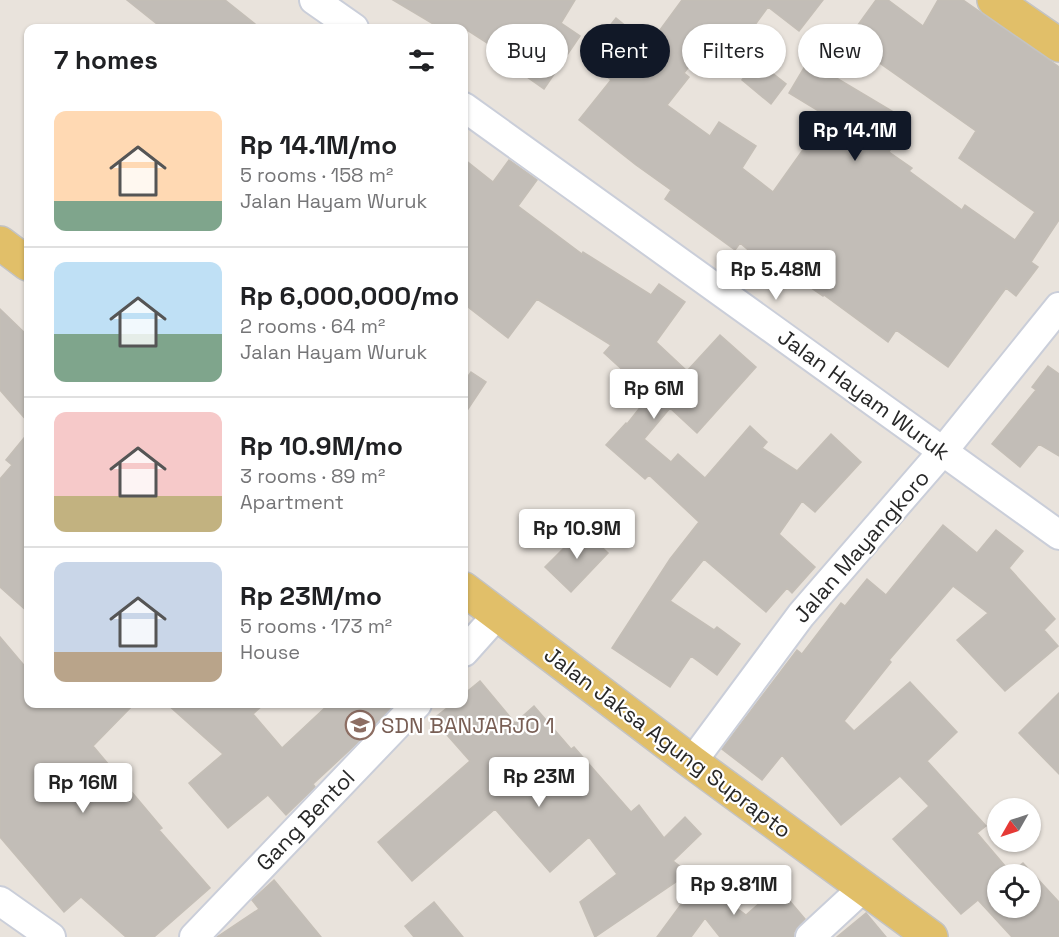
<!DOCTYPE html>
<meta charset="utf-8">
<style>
body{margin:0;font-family:"Space Grotesk",sans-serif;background:#f6f6f6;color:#202124;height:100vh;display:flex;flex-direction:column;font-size:22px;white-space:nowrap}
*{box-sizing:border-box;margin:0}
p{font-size:20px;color:#757577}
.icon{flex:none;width:33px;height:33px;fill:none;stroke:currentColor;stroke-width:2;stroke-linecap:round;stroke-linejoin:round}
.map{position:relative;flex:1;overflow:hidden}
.panel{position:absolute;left:24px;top:24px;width:444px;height:684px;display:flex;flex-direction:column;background:#fff;border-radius:12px;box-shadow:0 2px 4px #0004}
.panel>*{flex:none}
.hud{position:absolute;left:486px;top:24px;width:483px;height:54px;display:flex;gap:12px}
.needle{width:39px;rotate:231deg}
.buttons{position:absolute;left:987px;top:798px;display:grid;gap:12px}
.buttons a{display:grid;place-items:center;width:54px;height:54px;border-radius:50%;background:#fff;box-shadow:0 2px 4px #0004;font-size:30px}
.price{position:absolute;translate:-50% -51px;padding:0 14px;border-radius:6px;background:#fff;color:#222;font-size:20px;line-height:39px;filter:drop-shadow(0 2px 3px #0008)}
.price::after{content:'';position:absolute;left:50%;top:36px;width:18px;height:14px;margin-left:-9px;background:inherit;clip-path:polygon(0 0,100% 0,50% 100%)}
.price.selected{background:#111827;color:#fff}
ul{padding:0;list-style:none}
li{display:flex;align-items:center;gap:18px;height:150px;padding:0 30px}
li+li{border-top:2px solid #e0e0e0}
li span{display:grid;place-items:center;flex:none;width:168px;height:120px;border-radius:12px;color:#555}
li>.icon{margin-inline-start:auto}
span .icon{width:72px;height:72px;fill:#fffc;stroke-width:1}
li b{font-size:26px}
h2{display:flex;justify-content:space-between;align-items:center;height:72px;padding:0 30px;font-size:26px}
.chip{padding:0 21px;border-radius:27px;background:#fff;box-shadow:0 2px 4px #0004;font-size:21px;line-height:54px}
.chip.selected{background:#111827;color:#fff}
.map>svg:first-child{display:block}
</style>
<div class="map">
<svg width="1059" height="937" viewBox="0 0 1059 937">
<rect width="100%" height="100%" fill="#e9e3dc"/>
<path fill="#c2bdb7" stroke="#c4beb6" stroke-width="1.5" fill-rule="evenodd" d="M127 0H225L260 28H162Z
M393 0H575L561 23 580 36 544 89 503 60 506 55 464 28H440Z
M682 0H823L799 31 768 7 733 55 711 38 684 73 689 77 667 105 710 136 719 122 756 146 742 168 773 192 827 116 789 93 808 61 907 120 889 152 912 168 909 171 962 210 965 205 1015 240 1035 212 959 158 976 131 847 40 876 0H888L923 26 938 0H963L1059 67V220L1031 262 1038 267 1016 296 1006 288 948 367 896 330 888 342 824 295 823 296 782 268 777 274 740 243 735 250 665 199 671 190 636 165 579 120 611 80 584 58 616 18 649 45Z
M757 61 786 84 771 104 742 80Z
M464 159 493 182 509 160 537 180 518 206 582 254 583 252 651 295 659 284 685 302 656 342 687 371 720 335 756 367 697 433 670 408 644 439 671 462 678 454 705 478 750 426 767 442 762 448 797 471 831 434 861 462 815 512 802 501 779 534 815 567 792 593 787 588 766 612 704 559 670 601 714 630 717 627 740 644 717 675 691 656 670 687 612 648 670 559 699 522 649 475 645 479 606 445 626 423 627 424 650 395 604 353 611 345 537 299 508 338 464 304Z
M0 309 28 336V422L0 390Z
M1048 366 1059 374V456L1039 444 1020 467 992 444 1036 390 1032 387Z
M471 372 486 382 464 415V382Z
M28 433V612L0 587V479L12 465 6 460Z
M943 525 977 553 996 530 1023 551 1009 568 1055 619 1044 630 1058 646 1005 691 957 640 988 613 953 586 889 660 891 662 844 721 854 731 910 682 957 732 927 761 986 826 977 833 1011 873 1023 863 1059 902V937H1012L978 900 961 914 893 839 929 806 900 776 841 825 782 755 762 780 722 749 797 650 802 654 841 603 845 606 867 579 886 595ZM998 874H1030V908H998Z
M583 529 608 553 571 592 545 567Z
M0 637 28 670V704H134L93 746 162 828 159 830 210 888 154 937H126L81 897 64 912 0 837Z
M480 681 515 723 534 706 571 749 574 747 631 812 639 805 664 838 685 817 701 834 673 861 689 873 595 937 580 902 617 874 589 837 550 872 495 809 412 881 378 842 470 761 433 719 452 704H464V694Z
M1059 693V774L1019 733Z
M167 704H264L253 714 282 748 329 704H395L356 744 313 784 315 787 286 815 268 795 228 828 189 783 223 754Z
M274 880 321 937H217L259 909 252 900Z
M699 880 746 915 778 887 805 919 794 932V937H720L705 918 691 937H657Z
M434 902 463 937H414L405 926Z
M866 913 886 937H837Z"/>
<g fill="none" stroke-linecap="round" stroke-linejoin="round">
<g stroke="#caced9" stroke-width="32">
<path id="minor" d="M314 0 354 28
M464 107 1059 535
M464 652 498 614
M692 762 801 615 943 451 1059 307
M0 901 51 937
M194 937 417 704
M810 937 863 888"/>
</g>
<g stroke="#c3c3c3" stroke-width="36">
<path id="major" d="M994 0 1059 45
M0 243 28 264
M464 589 692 762 931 937"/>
</g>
<use href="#minor" stroke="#fff" stroke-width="28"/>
<use href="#major" stroke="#e1bf69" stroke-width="33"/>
</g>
<defs>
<g id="school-ring" transform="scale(1.5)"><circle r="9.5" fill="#fff" stroke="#8d6e63" stroke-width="1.5"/><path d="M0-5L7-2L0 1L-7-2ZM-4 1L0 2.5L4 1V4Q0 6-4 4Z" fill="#8d6e63"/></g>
</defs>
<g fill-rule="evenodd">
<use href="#school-ring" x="360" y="725"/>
</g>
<g text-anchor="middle" stroke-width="4.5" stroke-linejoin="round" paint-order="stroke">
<g font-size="22" fill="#282828" stroke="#fff">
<text transform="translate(864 394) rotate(36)" y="8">Jalan Hayam Wuruk</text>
<text transform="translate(861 546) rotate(-49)" y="8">Jalan Mayangkoro</text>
<text transform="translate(668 742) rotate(37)" y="8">Jalan Jaksa Agung Suprapto</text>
<text transform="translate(305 820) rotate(-46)" y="8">Gang Bentol</text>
</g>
<g font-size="22" fill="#785e54" stroke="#fff" text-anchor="start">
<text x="381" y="733">SDN BANJARJO 1</text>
</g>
</g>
</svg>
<div class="buttons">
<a><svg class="needle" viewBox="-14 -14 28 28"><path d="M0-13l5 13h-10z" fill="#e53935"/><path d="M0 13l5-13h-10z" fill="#757577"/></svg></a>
<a><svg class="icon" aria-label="locate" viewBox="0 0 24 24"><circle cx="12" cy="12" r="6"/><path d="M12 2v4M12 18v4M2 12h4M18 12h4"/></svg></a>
</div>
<b class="price selected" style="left:855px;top:162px">Rp 14.1M</b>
<b class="price" style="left:776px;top:301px">Rp 5.48M</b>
<b class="price" style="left:654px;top:420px">Rp 6M</b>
<b class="price" style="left:577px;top:560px">Rp 10.9M</b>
<b class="price" style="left:539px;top:808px">Rp 23M</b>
<b class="price" style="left:83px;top:814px">Rp 16M</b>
<b class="price" style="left:734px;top:916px">Rp 9.81M</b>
<div class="hud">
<a class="chip">Buy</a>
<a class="chip selected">Rent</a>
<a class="chip">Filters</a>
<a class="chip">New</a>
</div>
<section class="panel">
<h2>7 homes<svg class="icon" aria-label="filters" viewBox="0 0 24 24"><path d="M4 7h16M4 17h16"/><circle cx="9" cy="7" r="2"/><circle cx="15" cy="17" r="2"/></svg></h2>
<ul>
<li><span style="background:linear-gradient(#ffd9b3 75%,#7fa58c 0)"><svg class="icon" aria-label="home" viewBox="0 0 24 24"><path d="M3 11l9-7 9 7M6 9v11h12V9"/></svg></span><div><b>Rp 14.1M/mo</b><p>5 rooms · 158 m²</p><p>Jalan Hayam Wuruk</p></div></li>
<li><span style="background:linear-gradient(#bfe0f5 60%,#7fa58c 0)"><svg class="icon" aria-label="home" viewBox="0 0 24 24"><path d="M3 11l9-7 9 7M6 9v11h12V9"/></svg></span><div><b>Rp 6,000,000/mo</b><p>2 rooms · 64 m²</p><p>Jalan Hayam Wuruk</p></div></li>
<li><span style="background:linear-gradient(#f6c9c9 70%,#c2b280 0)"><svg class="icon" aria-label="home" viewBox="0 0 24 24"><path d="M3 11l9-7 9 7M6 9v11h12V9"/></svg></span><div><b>Rp 10.9M/mo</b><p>3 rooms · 89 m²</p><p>Apartment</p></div></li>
<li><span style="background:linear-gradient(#c9d6e8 75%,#b9a48a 0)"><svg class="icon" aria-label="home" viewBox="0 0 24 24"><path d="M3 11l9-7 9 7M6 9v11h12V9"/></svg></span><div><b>Rp 23M/mo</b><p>5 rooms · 173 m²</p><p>House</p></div></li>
</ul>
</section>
</div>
